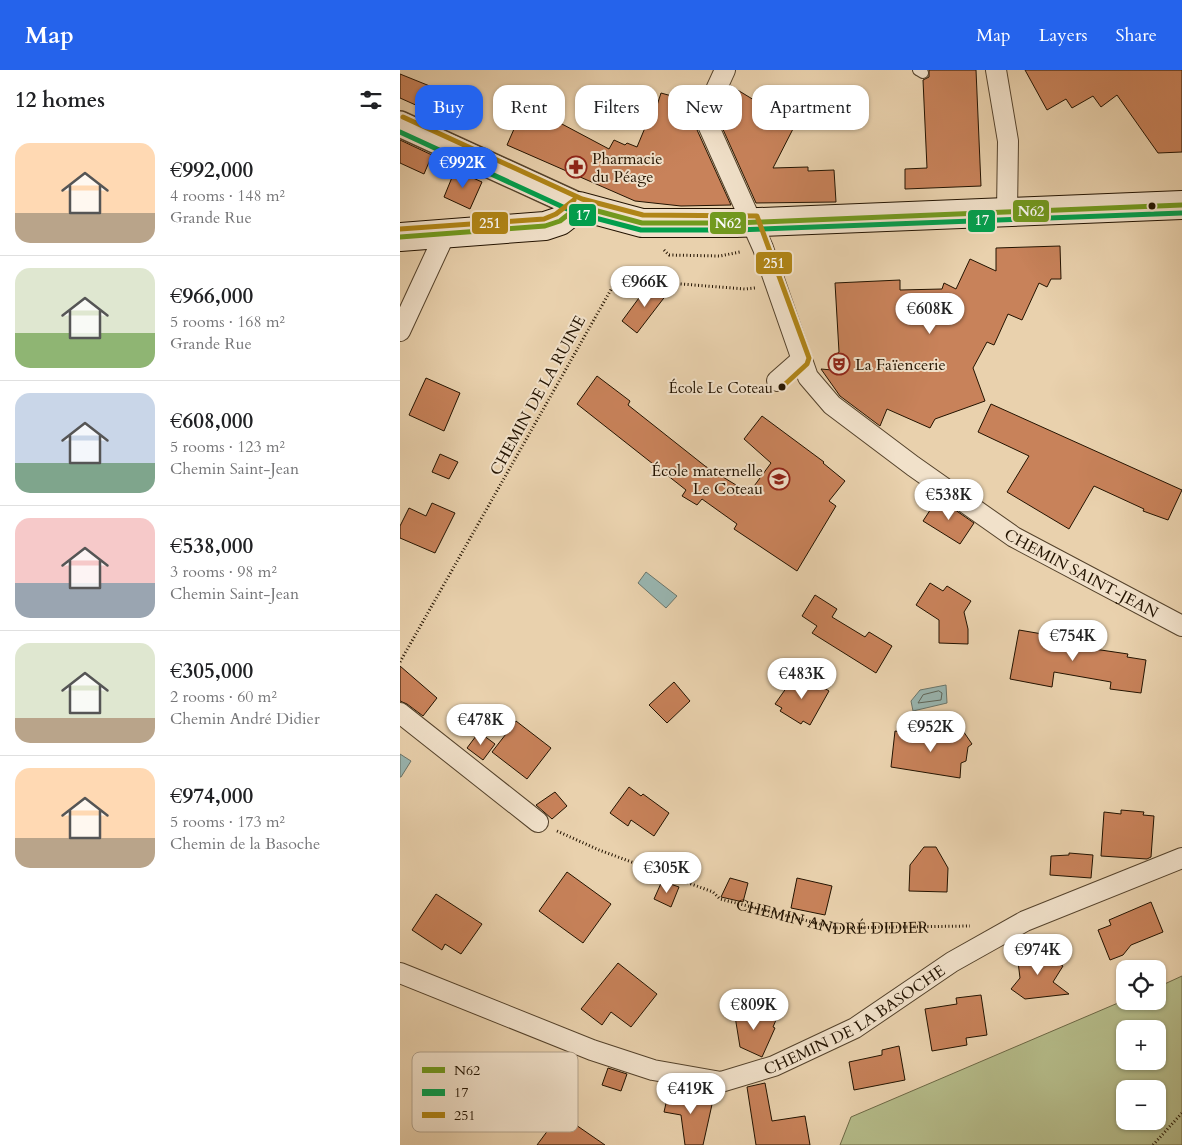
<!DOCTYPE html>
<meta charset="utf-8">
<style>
body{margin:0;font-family:Cardo,serif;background:#f6f6f6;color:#202124;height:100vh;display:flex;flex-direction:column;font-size:19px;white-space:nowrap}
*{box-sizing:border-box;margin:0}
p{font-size:16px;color:#757577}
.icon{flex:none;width:28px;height:28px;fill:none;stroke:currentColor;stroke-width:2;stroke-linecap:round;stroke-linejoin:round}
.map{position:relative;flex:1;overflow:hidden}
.side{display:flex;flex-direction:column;background:#fff;width:400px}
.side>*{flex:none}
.top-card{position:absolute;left:15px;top:15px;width:475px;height:45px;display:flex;gap:10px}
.buttons{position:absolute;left:716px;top:890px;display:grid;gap:10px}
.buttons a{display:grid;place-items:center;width:50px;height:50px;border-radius:10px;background:#fff;box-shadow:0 1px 4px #0004;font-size:25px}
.price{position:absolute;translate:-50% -42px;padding:0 11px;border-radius:18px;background:#fff;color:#222;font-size:16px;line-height:32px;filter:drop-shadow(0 1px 2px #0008)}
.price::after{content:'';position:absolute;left:50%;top:30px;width:15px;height:11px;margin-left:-8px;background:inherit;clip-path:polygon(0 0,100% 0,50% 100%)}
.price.active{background:#2563eb;color:#fff}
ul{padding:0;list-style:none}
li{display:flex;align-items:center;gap:15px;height:125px;padding:0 15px}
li+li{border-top:1px solid #e0e0e0}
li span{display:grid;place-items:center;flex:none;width:140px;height:100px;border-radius:15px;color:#555}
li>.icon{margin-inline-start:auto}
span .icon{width:60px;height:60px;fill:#fffc;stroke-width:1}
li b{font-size:21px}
h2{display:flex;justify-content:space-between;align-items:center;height:60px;padding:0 15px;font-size:21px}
.chip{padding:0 18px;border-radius:15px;background:#fff;box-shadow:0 1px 4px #0004;font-size:18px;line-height:45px}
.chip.active{background:#2563eb;color:#fff}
header{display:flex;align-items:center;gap:30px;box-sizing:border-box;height:70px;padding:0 25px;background:#2563eb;color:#fff}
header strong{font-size:24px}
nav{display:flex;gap:28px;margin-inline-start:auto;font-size:18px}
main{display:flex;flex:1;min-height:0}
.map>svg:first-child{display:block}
</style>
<header>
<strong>Map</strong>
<nav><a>Map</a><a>Layers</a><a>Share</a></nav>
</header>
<main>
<section class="side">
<h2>12 homes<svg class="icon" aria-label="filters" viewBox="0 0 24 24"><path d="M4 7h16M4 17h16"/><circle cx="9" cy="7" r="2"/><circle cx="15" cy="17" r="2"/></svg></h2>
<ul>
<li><span style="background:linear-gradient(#ffd9b3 70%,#b9a48a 0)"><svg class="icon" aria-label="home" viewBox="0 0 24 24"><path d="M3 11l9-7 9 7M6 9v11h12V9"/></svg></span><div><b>€992,000</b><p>4 rooms · 148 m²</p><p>Grande Rue</p></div></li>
<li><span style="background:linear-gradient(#dfe7d0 65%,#8fb573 0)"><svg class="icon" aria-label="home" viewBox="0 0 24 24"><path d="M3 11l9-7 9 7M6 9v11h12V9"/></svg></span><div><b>€966,000</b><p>5 rooms · 168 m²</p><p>Grande Rue</p></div></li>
<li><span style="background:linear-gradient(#c9d6e8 70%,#7fa58c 0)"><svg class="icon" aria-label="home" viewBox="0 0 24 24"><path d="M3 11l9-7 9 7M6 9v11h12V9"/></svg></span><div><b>€608,000</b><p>5 rooms · 123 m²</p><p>Chemin Saint-Jean</p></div></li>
<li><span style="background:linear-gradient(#f6c9c9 65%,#9aa5b1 0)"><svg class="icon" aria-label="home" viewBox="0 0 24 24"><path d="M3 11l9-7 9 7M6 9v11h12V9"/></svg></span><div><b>€538,000</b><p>3 rooms · 98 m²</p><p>Chemin Saint-Jean</p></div></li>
<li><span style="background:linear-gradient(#dfe7d0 75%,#b9a48a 0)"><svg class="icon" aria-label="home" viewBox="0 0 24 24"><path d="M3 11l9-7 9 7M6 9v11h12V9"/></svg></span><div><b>€305,000</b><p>2 rooms · 60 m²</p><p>Chemin André Didier</p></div></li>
<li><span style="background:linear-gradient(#ffd9b3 70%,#b9a48a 0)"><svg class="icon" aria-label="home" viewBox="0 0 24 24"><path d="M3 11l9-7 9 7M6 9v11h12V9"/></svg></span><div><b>€974,000</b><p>5 rooms · 173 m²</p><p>Chemin de la Basoche</p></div></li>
</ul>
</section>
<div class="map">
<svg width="782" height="1075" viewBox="0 0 782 1075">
<rect width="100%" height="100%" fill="#e9d1ad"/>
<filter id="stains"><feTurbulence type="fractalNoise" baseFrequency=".004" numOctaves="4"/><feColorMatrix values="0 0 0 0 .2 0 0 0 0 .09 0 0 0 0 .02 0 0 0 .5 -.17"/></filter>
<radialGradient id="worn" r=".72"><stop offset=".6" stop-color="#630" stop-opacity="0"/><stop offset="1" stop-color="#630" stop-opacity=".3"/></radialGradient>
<path fill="#b5bc8a" stroke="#6c6845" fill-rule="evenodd" d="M782 906V1075H440L451 1047 725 930 758 931V917ZM725 959H758V991H725ZM725 1019H758V1051H725Z"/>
<path fill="#99b6b1" stroke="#6a756a" d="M246 502 277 526 266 538 238 513Z
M546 615 547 633 513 641 511 631 520 620Z
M0 684 11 691 1 707H0Z"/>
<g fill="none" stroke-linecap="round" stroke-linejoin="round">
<path stroke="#5e6458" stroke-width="1" d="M539 621 542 623 541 630 518 633 523 625Z"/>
</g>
<path fill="#c8825a" stroke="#231300" d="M529 0H576L581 116 505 119V99L527 98 523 10 529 7Z
M625 0H782V82L758 83 717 25 701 37 693 26 672 38 666 29 647 40Z
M0 4 57 27 47 49 0 28Z
M331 16 395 55 373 98 408 97V101L434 100 436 132 356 133 317 46Z
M132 18 155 28 145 45 209 79 214 70 225 75 227 73 237 77 247 53 251 54 261 23 297 33 292 46 293 51 331 135 281 136 235 131 107 75Z
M0 70 32 85 24 104 0 93Z
M55 100 82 112 70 139 44 127Z
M660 176 661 209H651L647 217 639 213 622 250 608 244 594 275 587 272 573 298 585 331 535 349 530 358 487 339 480 356 440 326 421 299 432 300V288L439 282 435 213 500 210V220L542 219 544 213 556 219 570 189 596 201V178Z
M247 217 270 220 237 263 222 251Z
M197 306 230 331 228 335 305 396 349 423 371 393 344 369 362 346 424 392 423 393 445 411 429 431 436 436 397 501 334 459 337 454 302 429 297 435 282 426 286 420 177 334Z
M26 308 60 323 44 361 9 345Z
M591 334 782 420 768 450 743 441 744 439 694 416 669 459 607 422 629 386 578 362Z
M40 384 58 392 49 409 32 402Z
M538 428 574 453 560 474 523 451Z
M32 433 55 443 35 483 0 468V456L9 438 26 446Z
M530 513 543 521 547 516 571 531 564 542 568 559V574L539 573V550L516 535Z
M415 525 437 539 432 547 465 567 469 562 492 576 476 603 412 563 417 556 402 546Z
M619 560 695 573 694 579 728 584 727 587 746 590 741 623 710 619 711 612 654 602 652 617 610 609Z
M0 596 37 628 23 646 7 634 0 631Z
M394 607 407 613 410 609 429 621 410 655 403 651 401 654 380 641 382 638 375 634Z
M274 612 290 631 267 653 249 635Z
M116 651 151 678 127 709 92 682Z
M561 658 572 674 568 677 566 691 561 693 560 708 491 697 495 661 543 670Z
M79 662 95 674 83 690 67 678Z
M229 717 241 726 243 724 269 743 254 766 231 750 228 756 210 743Z
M155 722 167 736 152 749 136 735Z
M721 740 744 742 743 745 754 746 751 787 747 789 701 786 704 742 721 744Z
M524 777H536L548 798 547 822 509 821 510 795Z
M669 783 693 785 691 808 650 805 651 786 669 785Z
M167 802 211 834 183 873 139 841Z
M330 808 348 813 343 832 321 827Z
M397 808 432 816 425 845 391 838Z
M262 811 279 817 271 837 254 829Z
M36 824 82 854 61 884 45 874 42 880 12 860Z
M751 832 763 862 731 875 723 885 710 890 698 860 711 855 709 850Z
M641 881 663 896 653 912 669 924 625 929 611 919 620 908 617 884Z
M218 893 257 924 231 957 211 942 202 955 181 939Z
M581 925 587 965 566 968 567 975 532 981 525 939 557 934 556 928Z
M344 937 376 950 373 957 375 958 362 987 340 977 334 940 341 944Z
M499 976 505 1010 454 1020 449 992 482 985V980Z
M208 998 227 1004 221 1021 202 1015Z
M365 1013 372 1051 405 1046 410 1075H356L347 1017Z
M269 1020 313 1030 303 1075H285L281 1045 264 1042Z
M160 1044 205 1075H137Z"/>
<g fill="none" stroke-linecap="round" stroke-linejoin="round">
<g stroke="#54422b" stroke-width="12">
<path id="service" d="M518 0 523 3"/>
</g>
<g stroke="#54422b" stroke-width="22">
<g id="minor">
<path id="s2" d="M325 0 304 46 363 178 408 307 432 335 513 396 614 467 782 556"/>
<path d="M596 0 608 71 607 141"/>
<path d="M0 261 45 164"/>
<path d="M377 311 402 289"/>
<path d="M0 643 138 752"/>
<path id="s3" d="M0 903 192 980 253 1000 321 1012 374 996 455 958 552 892 625 851 782 788"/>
</g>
</g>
<g stroke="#54422b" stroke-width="28">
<path id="tertiary" d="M0 54 179 136"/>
</g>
<g stroke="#231300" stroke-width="30">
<path id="secondary" d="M0 167 145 156 160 151 179 136 242 153H336L782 135"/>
</g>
<g stroke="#231300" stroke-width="3" stroke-dasharray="1 2.5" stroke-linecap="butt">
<path d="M264 180 269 185 320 186 340 182"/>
<path d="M0 592 217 209 345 219 355 218"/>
<path id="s1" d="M157 761 199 780 313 822 320 829 436 858 570 856"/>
<path d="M753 1075 782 1043"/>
</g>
<use href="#service" stroke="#f1e1ca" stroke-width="10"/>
<use href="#minor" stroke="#f1e1ca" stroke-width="20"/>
<use href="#tertiary" stroke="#f1e1ca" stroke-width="25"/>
<use href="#secondary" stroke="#f1e1ca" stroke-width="28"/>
<g stroke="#f1e1ca" stroke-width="9">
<path id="bus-1" d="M179 136 242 153H336L782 135
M0 167 145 156 160 151 179 136"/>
</g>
<g stroke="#f1e1ca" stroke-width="9">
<path id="bus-2" d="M0 62 176 143 241 160H336L782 143"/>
</g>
<g stroke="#f1e1ca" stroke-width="9">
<path id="bus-3" d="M3 47 182 129 243 145 357 146 409 288 407 294 382 317
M0 159 144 149 156 144 174 130"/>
</g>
<use href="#bus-1" stroke="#729a1e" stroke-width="5"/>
<use href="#bus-2" stroke="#029f4d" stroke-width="5"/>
<use href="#bus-3" stroke="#b08517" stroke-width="5"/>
</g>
<defs>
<g id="pharmacy-ring" transform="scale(1.125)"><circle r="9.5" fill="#f1e1ca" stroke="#8f2418" stroke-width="1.5"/><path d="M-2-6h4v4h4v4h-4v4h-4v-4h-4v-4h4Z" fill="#8f2418"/></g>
<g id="theatre-ring" transform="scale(1.125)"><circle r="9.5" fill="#f1e1ca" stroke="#8f2418" stroke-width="1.5"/><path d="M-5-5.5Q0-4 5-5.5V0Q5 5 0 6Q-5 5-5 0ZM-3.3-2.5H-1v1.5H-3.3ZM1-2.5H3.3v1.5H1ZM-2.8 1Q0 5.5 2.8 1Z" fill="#8f2418"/></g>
<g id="school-ring" transform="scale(1.125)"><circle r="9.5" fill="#f1e1ca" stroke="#8f2418" stroke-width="1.5"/><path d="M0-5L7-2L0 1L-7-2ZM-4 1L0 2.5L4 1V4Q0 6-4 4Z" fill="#8f2418"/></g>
</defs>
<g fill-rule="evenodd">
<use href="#pharmacy-ring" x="176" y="97"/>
<use href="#theatre-ring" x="439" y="294"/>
<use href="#school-ring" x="379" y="409"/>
</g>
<g fill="#231300" stroke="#f1e1ca" stroke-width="2">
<circle cx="752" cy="136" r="4.5"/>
<circle cx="382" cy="317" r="4.5"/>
</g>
<g text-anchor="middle" stroke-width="4" stroke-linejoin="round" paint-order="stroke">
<g font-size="15" fill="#231300" stroke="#f1e1ca" text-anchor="end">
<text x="373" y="323">École Le Coteau</text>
</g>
<g font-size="16" fill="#231300" stroke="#f1e1ca" text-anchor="start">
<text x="192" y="94">Pharmacie<tspan x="192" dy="18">du Péage</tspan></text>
<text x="455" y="300">La Faïencerie</text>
<text x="363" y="406" text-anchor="end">École maternelle<tspan x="363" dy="18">Le Coteau</tspan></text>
</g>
<g font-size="16" fill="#231300" stroke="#f1e1ca">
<text transform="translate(137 325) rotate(-61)" y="6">CHEMIN DE LA RUINE</text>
<text dy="6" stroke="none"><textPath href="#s2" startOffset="670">CHEMIN SAINT-JEAN</textPath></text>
<text dy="6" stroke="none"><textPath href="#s1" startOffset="292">CHEMIN ANDRÉ DIDIER</textPath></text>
<text dy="6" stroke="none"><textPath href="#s3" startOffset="488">CHEMIN DE LA BASOCHE</textPath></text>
</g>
</g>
<rect x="12" y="982" width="166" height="80" rx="8" fill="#f1e1ca" stroke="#b3a38d" stroke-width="1"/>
<rect x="22" y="997" width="23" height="6" fill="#729a1e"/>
<rect x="22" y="1019" width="23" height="7" fill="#029f4d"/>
<rect x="22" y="1042" width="23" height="6" fill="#b08517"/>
<g font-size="14" fill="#231300">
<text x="54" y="1005">N62</text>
<text x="54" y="1027">17</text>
<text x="54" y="1050">251</text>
</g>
<g stroke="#f1e1ca" stroke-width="2">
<rect x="612" y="129" width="38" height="24" rx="5" fill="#729a1e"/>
<rect x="168" y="133" width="29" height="24" rx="5" fill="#029f4d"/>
<rect x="567" y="139" width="29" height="24" rx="5" fill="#029f4d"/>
<rect x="71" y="141" width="38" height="24" rx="5" fill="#b08517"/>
<rect x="309" y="141" width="38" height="24" rx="5" fill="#729a1e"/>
<rect x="355" y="181" width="38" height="24" rx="5" fill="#b08517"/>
</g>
<g font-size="14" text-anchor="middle" font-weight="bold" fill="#fff">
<text x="631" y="146">N62</text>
<text x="183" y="150">17</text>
<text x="582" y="155">17</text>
<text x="90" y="158">251</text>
<text x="328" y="158">N62</text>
<text x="374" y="198">251</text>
</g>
<rect width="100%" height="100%" filter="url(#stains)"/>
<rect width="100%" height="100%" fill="url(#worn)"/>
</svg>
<div class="buttons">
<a><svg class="icon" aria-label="locate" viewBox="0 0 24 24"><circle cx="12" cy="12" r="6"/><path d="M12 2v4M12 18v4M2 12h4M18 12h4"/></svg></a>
<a>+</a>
<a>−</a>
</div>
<b class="price active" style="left:63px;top:119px">€992K</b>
<b class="price" style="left:245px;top:238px">€966K</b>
<b class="price" style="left:530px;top:265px">€608K</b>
<b class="price" style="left:549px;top:451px">€538K</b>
<b class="price" style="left:673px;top:592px">€754K</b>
<b class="price" style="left:402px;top:630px">€483K</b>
<b class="price" style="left:81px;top:676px">€478K</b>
<b class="price" style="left:531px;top:683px">€952K</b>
<b class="price" style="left:267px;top:824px">€305K</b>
<b class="price" style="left:638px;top:906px">€974K</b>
<b class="price" style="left:354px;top:961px">€809K</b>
<b class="price" style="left:291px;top:1045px">€419K</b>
<div class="top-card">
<a class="chip active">Buy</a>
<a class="chip">Rent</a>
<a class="chip">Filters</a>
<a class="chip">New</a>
<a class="chip">Apartment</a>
</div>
</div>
</main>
